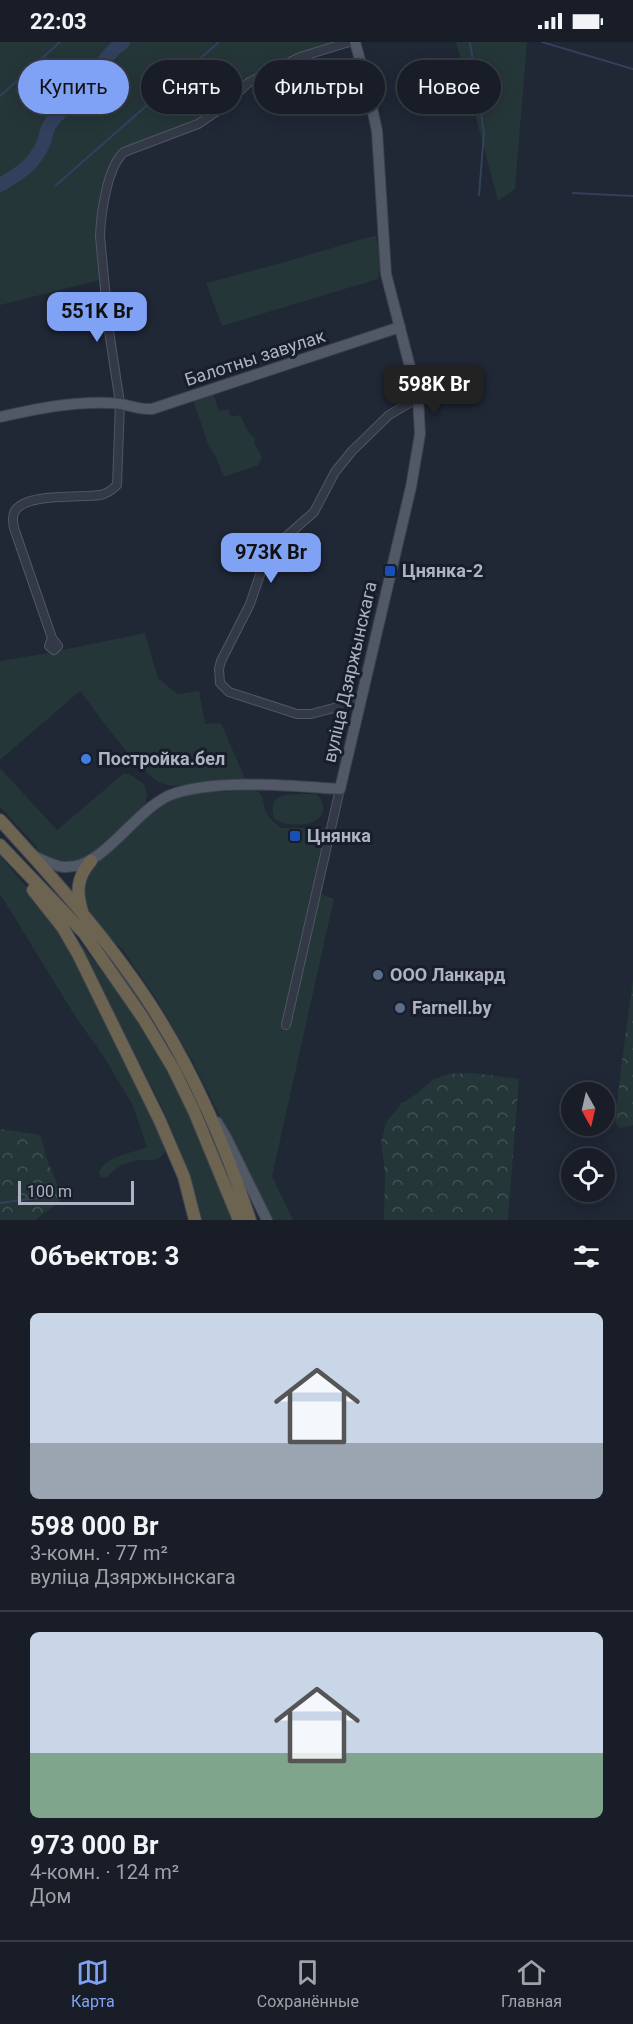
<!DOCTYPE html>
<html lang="ru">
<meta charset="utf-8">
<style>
body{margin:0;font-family:Roboto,sans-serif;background:#212630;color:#f1f3f6;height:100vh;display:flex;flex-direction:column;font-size:22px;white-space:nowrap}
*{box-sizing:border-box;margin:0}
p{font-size:20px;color:#9fa2a8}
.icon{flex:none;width:33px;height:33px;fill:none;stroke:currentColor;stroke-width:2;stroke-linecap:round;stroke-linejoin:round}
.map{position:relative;height:1178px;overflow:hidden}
.panel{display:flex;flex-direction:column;background:#181d28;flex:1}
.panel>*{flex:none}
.top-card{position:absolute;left:18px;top:18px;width:597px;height:54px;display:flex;gap:12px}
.needle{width:39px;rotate:172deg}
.buttons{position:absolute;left:561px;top:1040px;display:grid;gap:12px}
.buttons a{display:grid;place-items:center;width:54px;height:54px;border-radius:50%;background:#181d28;box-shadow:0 3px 15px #0003,0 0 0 2px #363b45;font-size:30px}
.scale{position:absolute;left:18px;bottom:15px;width:116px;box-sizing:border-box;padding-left:6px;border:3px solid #adb3c3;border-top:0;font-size:16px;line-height:21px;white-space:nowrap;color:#adb3c3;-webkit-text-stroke:4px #191e2a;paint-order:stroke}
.price{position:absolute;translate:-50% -51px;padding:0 14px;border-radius:12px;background:#80a2f5;color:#111;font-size:20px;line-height:39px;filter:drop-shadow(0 2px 3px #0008)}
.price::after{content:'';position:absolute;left:50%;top:36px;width:18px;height:14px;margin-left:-9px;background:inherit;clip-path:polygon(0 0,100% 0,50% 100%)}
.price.selected{background:#222;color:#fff}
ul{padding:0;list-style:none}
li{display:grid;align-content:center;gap:12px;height:318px;padding:0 30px}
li+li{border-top:2px solid #363b45}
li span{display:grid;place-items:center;height:186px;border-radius:9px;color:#555}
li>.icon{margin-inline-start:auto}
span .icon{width:108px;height:108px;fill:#fffc;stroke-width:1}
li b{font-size:26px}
h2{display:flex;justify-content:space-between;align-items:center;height:72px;padding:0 30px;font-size:26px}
.pill{padding:0 21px;border-radius:27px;background:#181d28;box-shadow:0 3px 15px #0003,0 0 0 2px #363b45;font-size:21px;line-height:54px}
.pill.selected{background:#80a2f5;color:#111}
.status{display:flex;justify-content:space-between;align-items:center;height:42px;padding:0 30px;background:#181d28;direction:ltr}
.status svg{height:16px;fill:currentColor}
.menu{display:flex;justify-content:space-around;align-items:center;height:84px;border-top:2px solid #363b45;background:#181d28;font-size:16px;color:#9fa2a8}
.menu a{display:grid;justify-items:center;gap:3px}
.menu .selected{color:#80a2f5}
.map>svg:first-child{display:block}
</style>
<div class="status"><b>22:03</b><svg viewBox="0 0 49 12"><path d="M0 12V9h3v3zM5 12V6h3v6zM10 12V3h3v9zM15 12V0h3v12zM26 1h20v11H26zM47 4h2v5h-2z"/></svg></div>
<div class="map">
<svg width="633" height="1178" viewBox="0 0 633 1178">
<defs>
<pattern id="forest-crowns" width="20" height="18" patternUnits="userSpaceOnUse" patternTransform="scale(1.5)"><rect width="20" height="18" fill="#253639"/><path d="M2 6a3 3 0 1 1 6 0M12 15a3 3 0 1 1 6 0" fill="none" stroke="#425154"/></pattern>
</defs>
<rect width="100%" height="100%" fill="#202735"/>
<path fill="#253639" d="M0 0H349L259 35 198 82 118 115 100 179 104 237 0 263Z
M456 0H527L515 147 498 159Z
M376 194 381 219 378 237 222 284 206 241 278 222 362 197Z
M213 351 219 369 229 367 231 375 240 373 249 391 255 396 254 401 262 415 258 423 224 435 216 415 209 405 194 361 195 356Z
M145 591 158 636 177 652 199 649 205 682 221 681 245 737 175 744C167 743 160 742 153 736 128 716 101 676 80 649L0 718V619L43 612Z
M0 726 57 788 123 732H129L144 742 147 754 145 762 95 816 167 761 181 755 195 751 254 748C267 753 261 762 267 772 269 777 277 782 281 786H331L315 850 334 857 272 1134 293 1178H271L192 1018 157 958 123 908 82 870 79 823 32 813 37 805 0 765Z
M315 752C320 755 322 757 323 763 326 786 286 787 274 776 265 747 297 753 315 752Z
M0 813C17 835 38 857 53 881 97 953 132 1030 166 1106 161 1125 144 1115 130 1120 120 1123 113 1129 106 1136L101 1135 99 1131C104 1114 133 1111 147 1105L133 1064 104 1015 77 977 0 852Z
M76 895C106 935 142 978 166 1022 193 1072 213 1125 234 1178H202C186 1102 145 1032 109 965 96 943 87 918 76 895Z"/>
<path fill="url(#forest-crowns)" d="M633 937V1083L620 1086 615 1081 621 1027Z
M473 1031 519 1037 508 1178H384L385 1131 381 1100 386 1081 401 1062 418 1051 432 1038 448 1032Z
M0 1087 40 1093C43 1100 44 1105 45 1112 50 1128 60 1141 60 1158 53 1167 43 1170 36 1178H0Z"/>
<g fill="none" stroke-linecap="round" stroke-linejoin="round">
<path stroke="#33405d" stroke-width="2" d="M470 0 484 91 479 153
M542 0 633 27
M0 54 60 0
M55 144 219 0
M573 151 633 154
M0 1161 37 1156"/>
<path stroke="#33405d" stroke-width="14" d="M0 143C19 132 34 123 43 102 46 96 46 89 49 84 57 69 74 61 85 47 98 29 104 14 123 0"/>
<g stroke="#505664" stroke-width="10">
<path id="minor" d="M52 596 49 604 54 608 58 604 52 596 14 486C13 481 12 476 14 471 22 450 82 456 100 453 107 452 112 448 117 443L120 361 109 289 100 194C101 171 107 125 124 110L198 82 223 65 248 41 259 35 300 15 349 0
M360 664 349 662 311 672H297L229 650 220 641 219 627 221 619 250 562 266 515 272 507 314 470 335 430 352 409 389 373 418 356
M286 983 340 747"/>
</g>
<g stroke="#3c4250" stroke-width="12">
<path id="major" d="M0 375C36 367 73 359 111 361 125 361 137 368 152 367L400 285
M34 814C43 818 53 824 64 825 105 828 136 763 176 751 223 737 291 744 340 747L411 445 420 392 418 356 386 232 377 89 368 47 355 0
M217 1080 226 1095 267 1178"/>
</g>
<g stroke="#3e4351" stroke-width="14">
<path id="highway" d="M0 778C53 836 107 896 150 962 192 1027 226 1105 250 1178
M0 803 84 891 143 976 173 1026 194 1069 239 1178
M33 848 63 886 78 912 160 1079 184 1135 195 1178
M82 869C76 849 77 835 91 819"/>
</g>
<use href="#minor" stroke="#333946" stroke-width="8"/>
<use href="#major" stroke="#515866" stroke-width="10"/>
<use href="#highway" stroke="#6c6450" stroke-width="12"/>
</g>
<g fill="#1a4fb4" stroke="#191e2a" stroke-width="2">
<rect x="384" y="523" width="12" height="12" rx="3"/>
<rect x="289" y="788" width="12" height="12" rx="3"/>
</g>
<circle fill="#3f7fe0" stroke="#191e2a" stroke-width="2" cx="86" cy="717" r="6"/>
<g fill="#5c6f8a" stroke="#191e2a" stroke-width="2">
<circle cx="378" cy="933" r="6"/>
<circle cx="400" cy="966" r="6"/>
</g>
<g text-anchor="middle" stroke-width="6" stroke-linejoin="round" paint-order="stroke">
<g font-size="18" fill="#adb3c3" stroke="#191e2a">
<text transform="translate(255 316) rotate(-18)" y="6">Балотны завулак</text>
<text transform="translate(350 630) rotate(-77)" y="6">вуліца Дзяржынскага</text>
</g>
<g font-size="18" font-weight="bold" fill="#adb3c3" stroke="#191e2a" text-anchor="start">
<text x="402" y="535">Цнянка-2</text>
<text x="98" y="723">Постройка.бел</text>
<text x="307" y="800">Цнянка</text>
<text x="390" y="939">ООО Ланкард</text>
<text x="412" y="972">Farnell.by</text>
</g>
</g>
</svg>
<div class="buttons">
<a><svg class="needle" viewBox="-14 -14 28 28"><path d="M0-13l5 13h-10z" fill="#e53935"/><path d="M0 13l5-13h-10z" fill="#9fa2a8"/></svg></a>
<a><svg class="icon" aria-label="locate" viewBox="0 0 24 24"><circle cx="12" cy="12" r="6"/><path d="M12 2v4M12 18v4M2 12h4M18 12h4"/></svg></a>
</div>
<div class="scale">100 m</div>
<b class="price" style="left:97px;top:301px">551K Br</b>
<b class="price selected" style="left:434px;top:374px">598K Br</b>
<b class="price" style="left:271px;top:542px">973K Br</b>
<div class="top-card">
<a class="pill selected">Купить</a>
<a class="pill">Снять</a>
<a class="pill">Фильтры</a>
<a class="pill">Новое</a>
</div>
</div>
<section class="panel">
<h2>Объектов: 3<svg class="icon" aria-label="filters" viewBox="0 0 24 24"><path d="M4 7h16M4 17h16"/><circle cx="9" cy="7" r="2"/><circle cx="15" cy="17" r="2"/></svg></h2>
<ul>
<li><span style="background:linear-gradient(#c9d6e8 70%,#9aa5b1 0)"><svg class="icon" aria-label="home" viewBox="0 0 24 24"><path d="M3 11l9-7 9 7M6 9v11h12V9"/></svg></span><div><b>598 000 Br</b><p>3-комн. · 77 m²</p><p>вуліца Дзяржынскага</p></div></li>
<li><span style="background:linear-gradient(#c9d6e8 65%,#7fa58c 0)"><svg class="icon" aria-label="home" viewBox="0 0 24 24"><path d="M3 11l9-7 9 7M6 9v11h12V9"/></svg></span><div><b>973 000 Br</b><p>4-комн. · 124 m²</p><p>Дом</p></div></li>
</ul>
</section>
<nav class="menu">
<a class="selected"><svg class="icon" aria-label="map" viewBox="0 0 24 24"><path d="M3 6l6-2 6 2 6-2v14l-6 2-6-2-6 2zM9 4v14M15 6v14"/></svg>Карта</a>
<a><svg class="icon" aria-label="saved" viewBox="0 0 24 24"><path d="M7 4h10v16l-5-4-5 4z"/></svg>Сохранённые</a>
<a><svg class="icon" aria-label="home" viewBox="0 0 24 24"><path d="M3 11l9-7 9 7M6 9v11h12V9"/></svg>Главная</a>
</nav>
